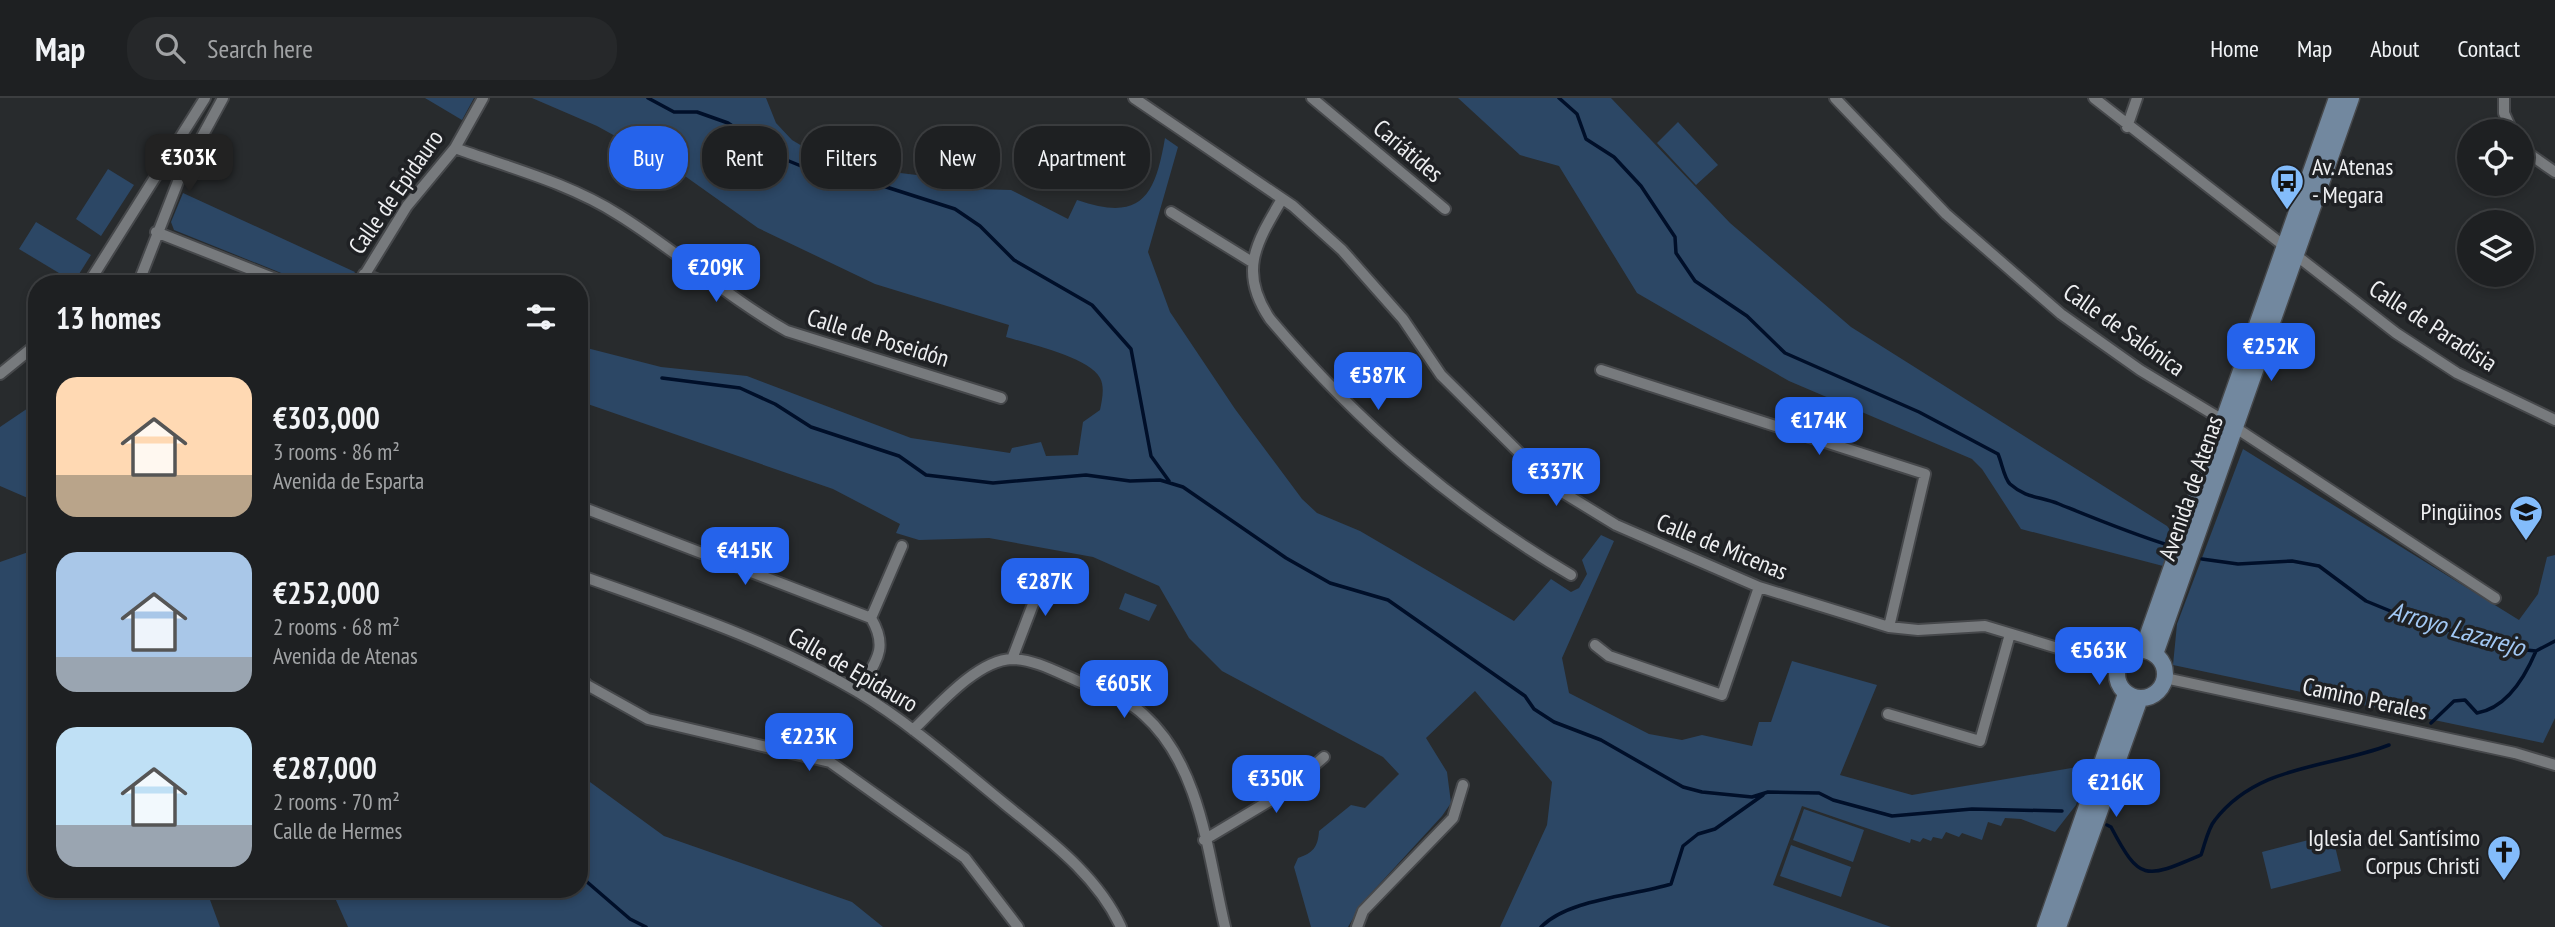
<!DOCTYPE html>
<meta charset="utf-8">
<style>
body{margin:0;font-family:"PT Sans Narrow",sans-serif;background:#26282a;color:#f1f3f6;height:100vh;display:flex;flex-direction:column;font-size:26px;white-space:nowrap}
*{box-sizing:border-box;margin:0}
p{font-size:23px;color:#a1a3a5}
.icon{flex:none;width:38px;height:38px;fill:none;stroke:currentColor;stroke-width:2;stroke-linecap:round;stroke-linejoin:round}
.map{position:relative;flex:1;overflow:hidden}
.panel{position:absolute;left:28px;top:177px;width:560px;height:623px;display:flex;flex-direction:column;background:#1e2022;border-radius:28px;box-shadow:0 4px 10px #0003,0 0 0 2px #3c3e40}
.panel>*{flex:none}
.guide{position:absolute;left:609px;top:28px;width:665px;height:63px;display:flex;gap:14px}
.controls{position:absolute;left:2457px;top:21px;display:grid;gap:14px}
.controls a{display:grid;place-items:center;width:77px;height:77px;border-radius:50%;background:#1e2022;box-shadow:0 4px 10px #0003,0 0 0 2px #3c3e40;font-size:35px}
.price{position:absolute;translate:-50% -60px;padding:0 16px;border-radius:14px;background:#2563eb;color:#fff;font-size:23px;line-height:46px;filter:drop-shadow(0 2px 4px #0008)}
.price::after{content:'';position:absolute;left:50%;top:42px;width:21px;height:16px;margin-left:-10px;background:inherit;clip-path:polygon(0 0,100% 0,50% 100%)}
.price.on{background:#222;color:#fff}
ul{padding:0;list-style:none}
li{display:flex;align-items:center;gap:21px;height:175px;padding:0 28px}
li span{display:grid;place-items:center;flex:none;width:196px;height:140px;border-radius:21px;color:#555}
li>.icon{margin-inline-start:auto}
span .icon{width:84px;height:84px;fill:#fffc;stroke-width:1}
li b{font-size:30px}
h2{display:flex;justify-content:space-between;align-items:center;height:84px;padding:0 28px;font-size:30px}
.chip{padding:0 24px;border-radius:28px;background:#1e2022;box-shadow:0 4px 10px #0003,0 0 0 2px #3c3e40;font-size:24px;line-height:63px}
.chip.on{background:#2563eb;color:#fff}
header{display:flex;align-items:center;gap:42px;box-sizing:border-box;height:98px;padding:0 35px;background:#1e2022;border-bottom:2px solid #3c3e40}
header strong{font-size:33px}
nav{display:flex;gap:38px;margin-inline-start:auto;font-size:24px}
.search{width:490px;height:63px;background:#26282a;display:flex;align-items:center;gap:18px;box-sizing:border-box;padding:0 24px;border-radius:28px;color:#a1a3a5;font-size:26px}
.map>svg:first-child{display:block}
</style>
<header>
<strong>Map</strong>
<div class="search"><svg class="icon" aria-label="search" viewBox="0 0 24 24"><circle cx="10" cy="10" r="6"/><path d="M15 15l6 6"/></svg>Search here</div>
<nav><a>Home</a><a>Map</a><a>About</a><a>Contact</a></nav>
</header>
<div class="map">
<svg width="2555" height="829" viewBox="0 0 2555 829">
<rect width="100%" height="100%" fill="#282b2d"/>
<path fill="#2c4765" d="M425 0H474L462 22Z
M532 0H766L776 25 792 42 834 67 925 78 976 91 1011 92 1068 121 1077 102C1141 124 1155 99 1165 40L1178 49 1148 154 1170 214 1235 311 1302 401 1317 415 1360 433 1514 523 1551 481 1571 494 1579 490 1587 476 1582 462 1601 437 1614 443 1562 560 1569 595 1649 636 1682 642 1702 637 1752 648 1759 624H1771L1792 563 1877 587 1840 677 1912 697 2089 667 2076 707 2055 734 2021 721 2005 720 2001 728 1988 724 1982 742 1962 735 1959 739 1946 734 1942 741 1933 739 1931 743 1923 740 1920 744 1911 741 1910 745 1802 708 1773 787 1891 829H1500L1547 727 1552 684 1475 593 1426 640 1447 674 1451 705 1442 718 1362 805 1348 829H1311L1294 769 1298 760C1313 755 1318 749 1319 733L1351 707 1365 710 1399 676 1383 659 1222 573 1189 540 1159 488 1093 459 989 440 919 442 896 435 900 426 833 391 579 303V248L661 269 747 278 911 340 1010 355 1012 350 1041 344 1046 358 1078 357 1083 324 1100 312C1102 302 1105 289 1100 280 1089 259 1029 246 1006 239L1009 227 875 186 758 130 675 71 597 28Z
M1458 0H1611L1730 125 1851 229 2167 428 2174 437 2163 468 2021 431 1982 371 1972 361 1789 283 1637 195 1559 68 1520 57Z
M1678 24 1718 67 1696 87 1657 45Z
M108 71 134 87 101 138 76 121Z
M183 95 355 174 348 185H306L174 132 171 124Z
M36 124 91 157 74 184 19 151Z
M37 304V404L0 388V329Z
M2243 351 2519 522 2538 496 2547 459 2555 457V620L2543 645 2173 567 2177 526Z
M37 451V791H206L220 829H0V464Z
M1125 495 1157 507 1149 523 1119 511Z
M579 676 664 738 852 804 883 829H348L331 791H579Z
M1804 711 1864 732 1853 764 1793 742Z
M2332 736 2341 773 2271 791 2262 754Z
M1791 747 1851 769 1841 799 1780 778Z"/>
<g fill="none" stroke-linecap="round" stroke-linejoin="round">
<path stroke="#000f29" stroke-width="3.5" d="M648 0 674 14H697L728 25 779 59 833 81 880 87 955 111 980 128 1014 162 1092 207 1131 251 1151 358 1169 383
M1559 0 1577 16 1586 41 1614 59 1641 88 1675 139 1676 155 1695 183 1747 218 1785 255 1919 314 1998 356C2002 365 2004 380 2010 386 2027 401 2040 398 2059 406 2096 421 2132 436 2171 448
M662 280 740 290 775 306 811 329 899 358 926 377 993 385 1086 377 1130 383 1160 382 1183 389 1286 460 1330 485 1388 502 1525 598 1534 611 1554 624 1601 642 1683 689 1702 694 1752 699 1768 694 1819 695 1833 702 1892 718 1972 711 2062 713
M2202 461 2238 466 2292 463 2319 468 2366 503 2422 526 2470 537 2492 547 2526 552 2536 553 2555 543
M2431 625 2454 603 2465 602 2477 615C2506 610 2525 579 2536 553
M2107 727 2111 729C2140 784 2145 781 2201 757 2205 746 2208 730 2215 722 2258 666 2330 670 2389 647
M579 777 630 821 646 829
M1541 829C1568 801 1633 798 1671 786L1683 748 1698 736 1715 731 1763 697"/>
<g stroke="#46484b" stroke-width="14">
<path id="street" d="M1134 0 1293 108 1342 152 1403 221 1441 277 1554 389 1616 427 1759 489 1889 529 1918 532 1985 528 2117 568
M1312 0 1445 111
M1835 0 1946 116 2061 216 2140 272 2236 330 2495 500
M2094 0 2396 235 2457 275 2555 322
M2504 0V15L2512 33
M2127 29 2137 0
M455 50C510 70 569 85 619 117 677 153 727 199 787 233L1001 300
M2522 51 2555 74
M1282 101C1256 145 1238 174 1270 221 1358 325 1454 408 1571 477
M1171 114 1252 164
M156 134 288 186
M364 176 388 186
M88 186 205 0
M138 186 179 81 223 0
M359 186 407 108 455 50 483 0
M1601 272 1925 376 1889 529
M0 276 37 246
M579 408 871 520C890 552 874 565 858 594
M579 477C674 511 771 542 858 594 911 626 958 668 1006 707 1049 742 1097 777 1121 829
M871 520 902 448
M1595 547 1609 558 1722 597 1759 489
M1012 561 1048 467
M579 578 587 587 648 621 830 664 965 760 1018 829
M2165 580 2515 655 2555 667
M1888 616 1980 643 2010 536
M913 632C937 609 977 562 1012 561 1034 561 1059 575 1078 583 1101 593 1126 600 1144 617 1201 668 1208 758 1225 829
M1204 742 1281 696 1324 659
M1357 829 1363 813 1453 720 1463 687"/>
</g>
<g stroke="#46484b" stroke-width="19">
<path id="secondary" d="M2143 551 2337 0
M2117 576a24 24 0 1 1 48 0a24 24 0 1 1-48 0Z
M2155 556 2351 0
M2045 829 2126 596
M2058 829 2140 600"/>
</g>
<use href="#street" stroke="#777a7d" stroke-width="10"/>
<use href="#secondary" stroke="#72889f" stroke-width="16"/>
</g>
<defs>
<g id="bus-pin" transform="scale(1.75)"><path d="M0 17L-7.5 6A9.5 9.5 0 1 1 7.5 6Z" fill="#83bcfb" stroke="#1f2124"/><path d="M-5-6H5V4H4V6H2V4H-2V6H-4V4H-5ZM-3.5-4V0h7V-4ZM-3.5 1.2v1.5H-2V1.2ZM2 1.2v1.5H3.5V1.2Z" fill="#111"/></g>
<g id="school-pin" transform="scale(1.75)"><path d="M0 17L-7.5 6A9.5 9.5 0 1 1 7.5 6Z" fill="#83bcfb" stroke="#1f2124"/><path d="M0-5L7-2L0 1L-7-2ZM-4 1L0 2.5L4 1V4Q0 6-4 4Z" fill="#111"/></g>
<g id="church-pin" transform="scale(1.75)"><path d="M0 17L-7.5 6A9.5 9.5 0 1 1 7.5 6Z" fill="#83bcfb" stroke="#1f2124"/><path d="M-1.2-6h2.4v3.5h3.3v2.4h-3.3V6h-2.4V-.1h-3.3v-2.4h3.3Z" fill="#111"/></g>
</defs>
<g fill-rule="evenodd">
<use href="#bus-pin" x="2287" y="83"/>
<use href="#school-pin" x="2526" y="414"/>
<use href="#church-pin" x="2504" y="754"/>
</g>
<g text-anchor="middle" stroke-width="7" stroke-linejoin="round" paint-order="stroke">
<g font-size="24" fill="#eeeff1" stroke="#1f2124">
<text transform="translate(1408 53) rotate(40)" y="8">Cariátides</text>
<text transform="translate(396 94) rotate(-55)" y="8">Calle de Epidauro</text>
<text transform="translate(2433 228) rotate(33)" y="8">Calle de Paradisia</text>
<text transform="translate(2124 232) rotate(35)" y="8">Calle de Salónica</text>
<text transform="translate(878 240) rotate(17)" y="8">Calle de Poseidón</text>
<text transform="translate(2191 390) rotate(-71)" y="8">Avenida de Atenas</text>
<text transform="translate(1722 449) rotate(22)" y="8">Calle de Micenas</text>
<text transform="translate(853 572) rotate(30)" y="8">Calle de Epidauro</text>
<text transform="translate(2365 601) rotate(12)" y="8">Camino Perales</text>
</g>
<g font-size="24" fill="#eeeff1" stroke="#1f2124" text-anchor="end">
<text x="2312" y="77" text-anchor="start">Av. Atenas<tspan x="2312" dy="28">- Megara</tspan></text>
<text x="2502" y="422">Pingüinos</text>
<text x="2480" y="748">Iglesia del Santísimo<tspan x="2480" dy="28">Corpus Christi</tspan></text>
</g>
<g font-size="26" font-style="italic" fill="#a2c8f4" stroke="#1f2124">
<text transform="translate(2457 531) rotate(16)" y="9">Arroyo Lazarejo</text>
</g>
</g>
</svg>
<div class="controls">
<a><svg class="icon" aria-label="locate" viewBox="0 0 24 24"><circle cx="12" cy="12" r="6"/><path d="M12 2v4M12 18v4M2 12h4M18 12h4"/></svg></a>
<a><svg class="icon" aria-label="layers" viewBox="0 0 24 24"><path d="M12 4l9 5-9 5-9-5zM3 14l9 5 9-5"/></svg></a>
</div>
<b class="price on" style="left:189px;top:96px">€303K</b>
<b class="price" style="left:716px;top:206px">€209K</b>
<b class="price" style="left:2271px;top:285px">€252K</b>
<b class="price" style="left:1378px;top:314px">€587K</b>
<b class="price" style="left:1819px;top:359px">€174K</b>
<b class="price" style="left:1556px;top:410px">€337K</b>
<b class="price" style="left:745px;top:489px">€415K</b>
<b class="price" style="left:1045px;top:520px">€287K</b>
<b class="price" style="left:2099px;top:589px">€563K</b>
<b class="price" style="left:1124px;top:622px">€605K</b>
<b class="price" style="left:809px;top:675px">€223K</b>
<b class="price" style="left:1276px;top:717px">€350K</b>
<b class="price" style="left:2116px;top:721px">€216K</b>
<div class="guide">
<a class="chip on">Buy</a>
<a class="chip">Rent</a>
<a class="chip">Filters</a>
<a class="chip">New</a>
<a class="chip">Apartment</a>
</div>
<section class="panel">
<h2>13 homes<svg class="icon" aria-label="filters" viewBox="0 0 24 24"><path d="M4 7h16M4 17h16"/><circle cx="9" cy="7" r="2"/><circle cx="15" cy="17" r="2"/></svg></h2>
<ul>
<li><span style="background:linear-gradient(#ffd9b3 70%,#b9a48a 0)"><svg class="icon" aria-label="home" viewBox="0 0 24 24"><path d="M3 11l9-7 9 7M6 9v11h12V9"/></svg></span><div><b>€303,000</b><p>3 rooms · 86 m²</p><p>Avenida de Esparta</p></div></li>
<li><span style="background:linear-gradient(#a9c7e8 75%,#9aa5b1 0)"><svg class="icon" aria-label="home" viewBox="0 0 24 24"><path d="M3 11l9-7 9 7M6 9v11h12V9"/></svg></span><div><b>€252,000</b><p>2 rooms · 68 m²</p><p>Avenida de Atenas</p></div></li>
<li><span style="background:linear-gradient(#bfe0f5 70%,#9aa5b1 0)"><svg class="icon" aria-label="home" viewBox="0 0 24 24"><path d="M3 11l9-7 9 7M6 9v11h12V9"/></svg></span><div><b>€287,000</b><p>2 rooms · 70 m²</p><p>Calle de Hermes</p></div></li>
</ul>
</section>
</div>
